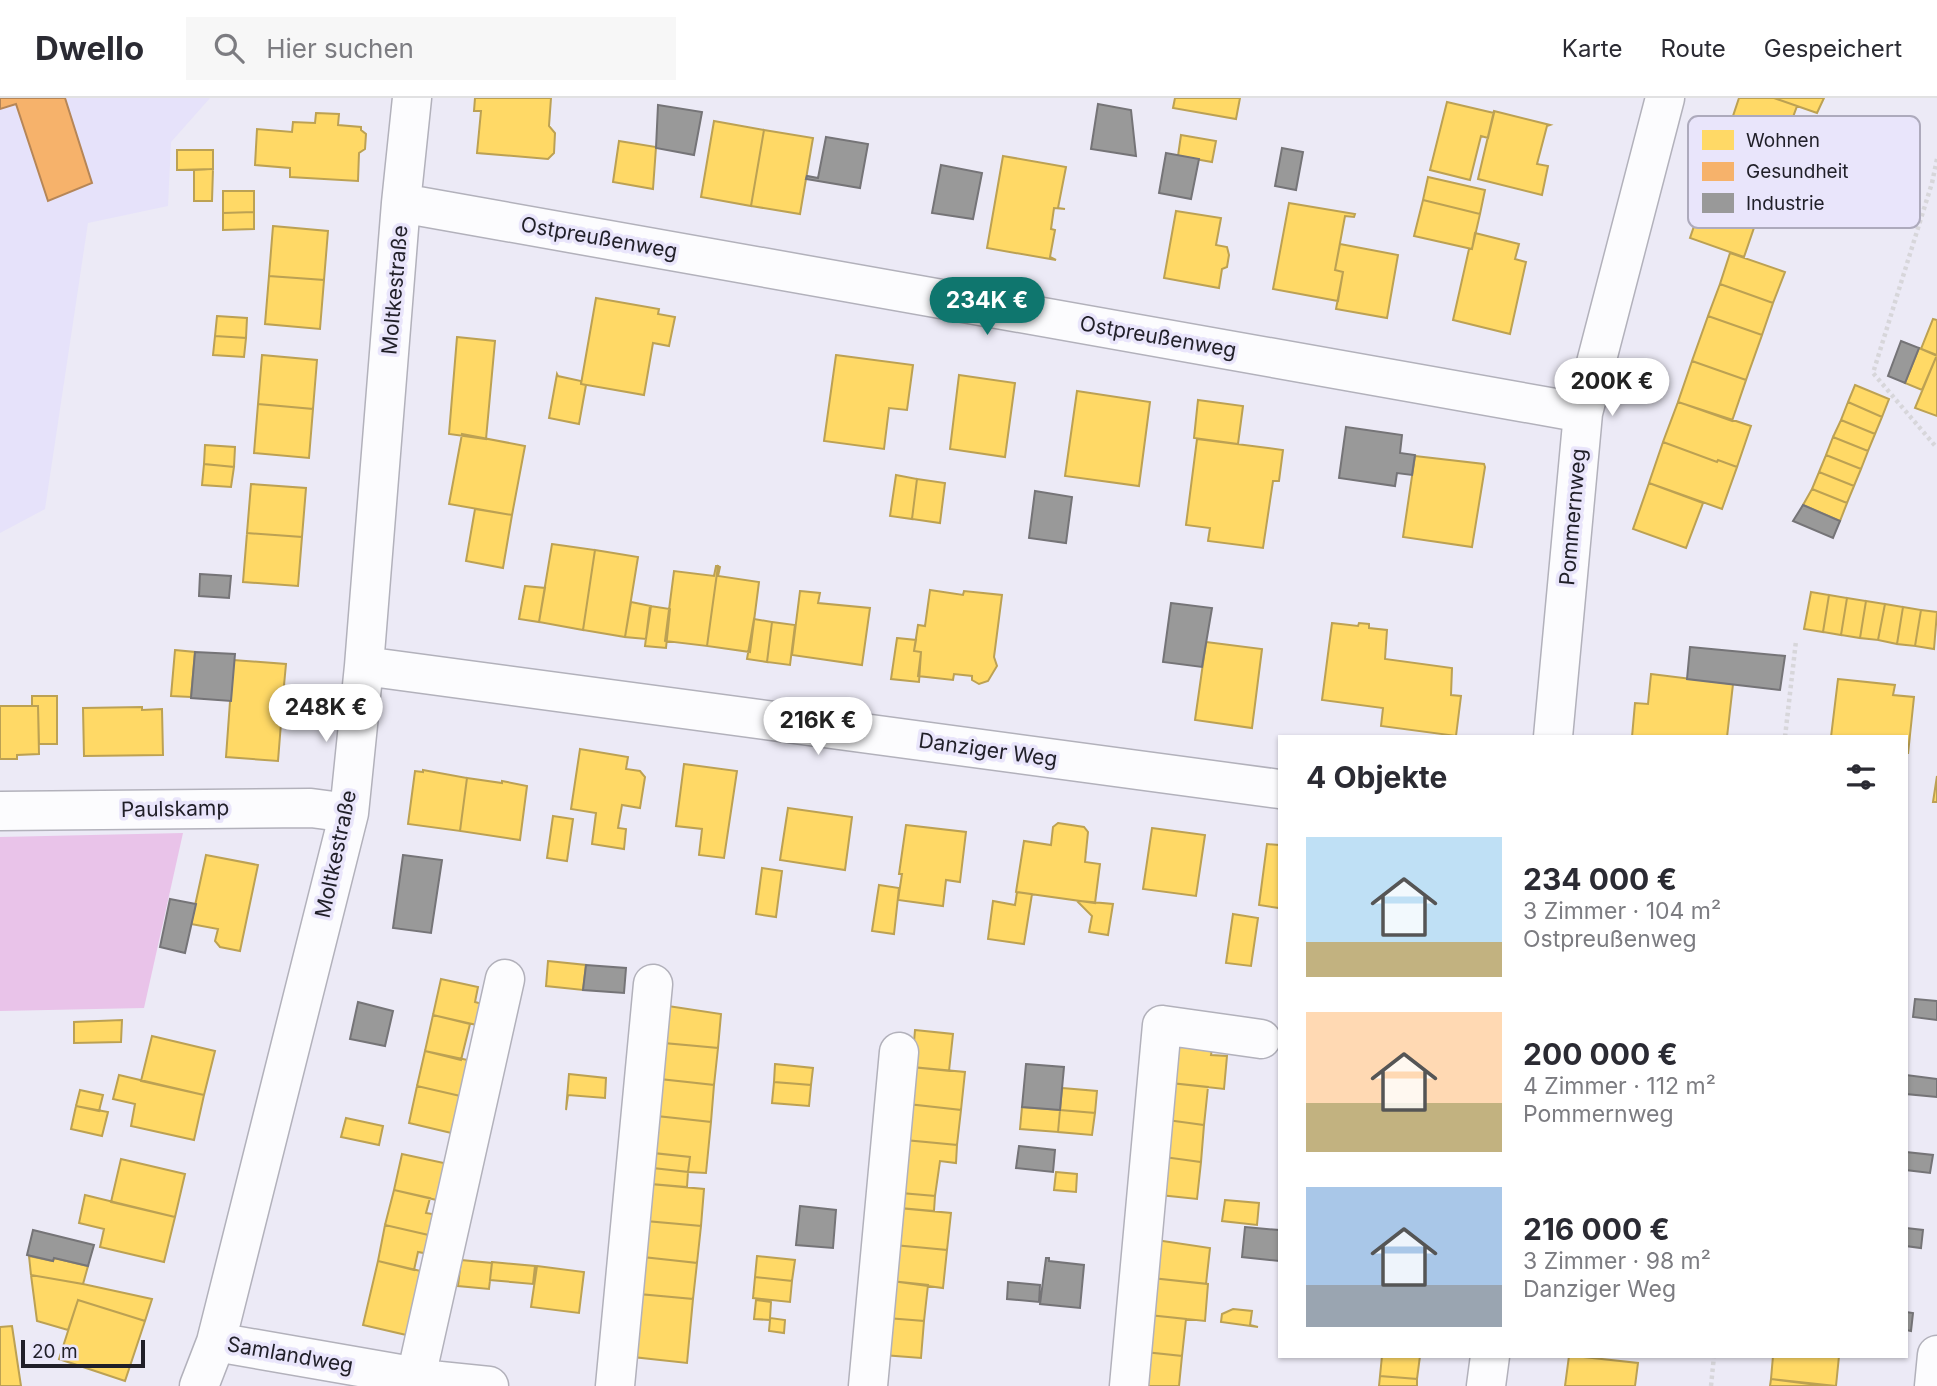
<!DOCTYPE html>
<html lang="de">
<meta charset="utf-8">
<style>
body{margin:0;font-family:Inter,sans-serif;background:#f7f7f7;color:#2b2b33;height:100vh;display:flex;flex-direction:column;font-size:26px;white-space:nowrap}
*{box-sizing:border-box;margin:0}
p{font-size:23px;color:#7c7c81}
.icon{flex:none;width:38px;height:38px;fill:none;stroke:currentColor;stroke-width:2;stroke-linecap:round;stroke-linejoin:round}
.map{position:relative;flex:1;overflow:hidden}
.side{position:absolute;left:1278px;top:637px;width:630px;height:623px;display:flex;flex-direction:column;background:#fff;border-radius:0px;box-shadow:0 2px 5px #0004}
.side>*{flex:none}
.scale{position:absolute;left:21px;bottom:18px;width:124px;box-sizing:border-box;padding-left:7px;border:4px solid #201f28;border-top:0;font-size:19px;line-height:24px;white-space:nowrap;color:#201f28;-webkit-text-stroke:5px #e9e5fb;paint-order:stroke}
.price{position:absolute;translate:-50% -60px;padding:0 16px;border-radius:24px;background:#fff;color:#222;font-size:23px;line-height:46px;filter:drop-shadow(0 2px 4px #0008)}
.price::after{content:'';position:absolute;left:50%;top:42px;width:21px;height:16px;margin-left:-10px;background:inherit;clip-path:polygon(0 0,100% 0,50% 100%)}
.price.selected{background:#0f766e;color:#fff}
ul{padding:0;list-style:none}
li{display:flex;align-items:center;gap:21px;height:175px;padding:0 28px}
li span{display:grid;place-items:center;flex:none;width:196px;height:140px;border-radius:0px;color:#555}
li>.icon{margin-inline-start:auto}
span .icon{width:84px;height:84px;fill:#fffc;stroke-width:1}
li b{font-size:30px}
h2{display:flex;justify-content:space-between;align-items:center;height:84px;padding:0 28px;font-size:30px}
header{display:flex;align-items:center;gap:42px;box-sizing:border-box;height:98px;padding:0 35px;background:#fff;border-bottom:2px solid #e1e1e2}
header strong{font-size:33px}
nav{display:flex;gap:38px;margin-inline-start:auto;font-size:24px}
.search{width:490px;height:63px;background:#f7f7f7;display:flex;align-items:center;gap:18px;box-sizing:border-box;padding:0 24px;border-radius:0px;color:#7c7c81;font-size:26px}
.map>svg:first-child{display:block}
</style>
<header>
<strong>Dwello</strong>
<div class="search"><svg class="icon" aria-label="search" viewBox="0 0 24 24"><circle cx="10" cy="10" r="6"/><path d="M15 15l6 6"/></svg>Hier suchen</div>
<nav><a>Karte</a><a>Route</a><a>Gespeichert</a></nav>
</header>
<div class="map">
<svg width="1937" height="1288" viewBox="0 0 1937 1288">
<rect width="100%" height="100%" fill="#eceaf6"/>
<path fill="#e6e2fa" d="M0 0H210L171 44 168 108 88 125 45 411 0 435Z"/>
<path fill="#e9c3e9" d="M183 735 144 910 0 913V739Z"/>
<path fill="#ffd966" stroke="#bca153" stroke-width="2" d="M475 0H551L549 28 555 35 554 55 548 61 477 55 481 13H474Z
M1175 0H1240L1236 21 1173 10Z
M1739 0H1774L1797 8 1785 41 1732 21Z
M1774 0H1824L1817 15Z
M1447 4 1494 15 1488 40 1481 38 1470 82 1430 72Z
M1494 13 1550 27 1547 28 1537 66 1548 68 1542 97 1478 81Z
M316 15 339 16 338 27 361 29V32L366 36 365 51 359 55 358 83 290 79V70L255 67 257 31 292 34 293 24 315 25Z
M714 23 764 32 751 108 701 99Z
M764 32 813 40 800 116 751 108Z
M1181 37 1216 43 1212 64 1178 58Z
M619 43 656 49 653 91 613 84Z
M177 52H213V71L177 72Z
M1003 58 1066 69 1058 110 1065 111 1054 110 1051 131 1055 132 1050 159 1056 162 987 150Z
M213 71 212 103H194V72Z
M1428 79 1485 92 1480 116 1423 102Z
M223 93H254V114L223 115Z
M1704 99 1758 118 1744 159 1690 140Z
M1423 102 1480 116 1472 151 1414 138Z
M1289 105 1355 116 1354 119 1345 118 1335 172 1343 174 1338 203 1273 191Z
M1176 113 1221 120 1216 147 1227 149 1229 157 1227 169 1222 171 1219 190 1164 180Z
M254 114V131L223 132V115Z
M273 128 328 133 324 182 269 178Z
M1475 135 1519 146 1515 161 1526 164 1510 236 1453 222 1469 151H1472Z
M1340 146 1398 157 1387 220 1336 211 1343 174 1335 172Z
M1730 155 1785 174 1773 205 1720 186Z
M269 178 324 182 320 231 265 226Z
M1720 186 1773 205 1762 237 1708 218Z
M596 200 659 211 658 216 675 219 669 248 653 245 644 297 581 286Z
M217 218 247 220 246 240 215 238Z
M1708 218 1762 237 1746 282 1692 263Z
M1933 221 1937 222V258L1921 251Z
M215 238 246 240 244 259 213 257Z
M457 239 495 243 486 341 449 336Z
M1919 250 1937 257 1922 292 1905 285Z
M262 257 317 262 313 311 258 306Z
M836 257 913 267 907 312 889 310 884 351 824 343Z
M1937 257V318L1915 310Z
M1692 263 1746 282 1732 323 1678 304Z
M557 276 558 278 581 283V286L586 287 579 326 549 320Z
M959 277 1015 285 1005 359 950 351Z
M1855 287 1889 301 1882 319 1848 304Z
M1077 293 1150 304 1139 388 1065 378Z
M1198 302 1243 308 1238 346 1194 340Z
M1678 304 1751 328 1737 369 1718 362 1717 364 1663 344Z
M1848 304 1882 319 1875 336 1841 322Z
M258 306 313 311 309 360 254 355Z
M1841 322 1875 336 1868 353 1833 339Z
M462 336 525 348 512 417 449 406Z
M1833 339 1868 353 1861 371 1826 357Z
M1197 341 1283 352 1279 383H1273L1263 450 1208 443 1210 430 1186 427Z
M1663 344 1717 364 1718 362 1737 369 1722 411 1649 385Z
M205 347 235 349 234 369 204 366Z
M1826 357 1861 371 1854 388 1819 374Z
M1415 358 1484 366 1485 369 1472 449 1403 439Z
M204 366 234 369 231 389 202 387Z
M1819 374 1854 388 1847 405 1812 391Z
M896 377 917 381 912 421 890 418Z
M917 381 945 385 940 425 912 421Z
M1649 385 1703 405 1686 450 1633 431Z
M251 386 306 390 302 439 247 435Z
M1812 391 1847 405 1840 423 1803 407Z
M475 411 512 417 503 470 466 463Z
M247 435 302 439 298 488 243 484Z
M552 446 595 452 583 532 539 524Z
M595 452 638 459 625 539 583 532Z
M716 468H718L707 548 665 543 674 473 714 478Z
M718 468 720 469 718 478 759 484 750 554 707 548Z
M525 488 545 490 539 524 519 521Z
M930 492 963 497 964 493 1002 497 994 559 997 568 988 583 979 586 972 582V578L954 576 953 582 918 578 921 554 914 553 918 527 925 528Z
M800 493 820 495 818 505 870 510 862 567 792 557Z
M1811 494 1829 497 1823 534 1804 531Z
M1829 497 1847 500 1841 537 1823 534Z
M1847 500 1866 503 1860 540 1841 537Z
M1866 503 1885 506 1878 542 1860 540Z
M631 504 651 508 646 541 625 539Z
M1885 506 1903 509 1897 546 1878 542Z
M650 508 670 511 666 550 645 548Z
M1903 509 1921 512 1915 548 1897 546Z
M1921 512 1937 514 1934 551 1915 548Z
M754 521 772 524 767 564 747 561Z
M772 524 795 527 790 567 767 564Z
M1332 525 1358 528 1359 525 1369 526V530L1387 532 1385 561 1452 570 1451 597 1461 598 1456 638 1381 628 1383 610 1322 602Z
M897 540 916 542 914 553 921 554 919 584 891 581Z
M1206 544 1262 551 1252 630 1195 622Z
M175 552 195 554 191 599 171 598Z
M233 562 286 566 283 598H286L285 625H281L278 663 226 659Z
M1651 576 1733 586 1727 639H1632L1635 605 1648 606Z
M1838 581 1895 587 1893 597 1914 599 1908 656 1906 639H1831Z
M32 598H57V646H39L38 608H32Z
M0 608H38L39 656 17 657V661H0Z
M142 609V612L162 611 163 657 84 658 83 610Z
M580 651 628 659 626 671 640 673 645 679 640 710 622 707 618 730 626 731 624 751 592 746 596 715 571 711Z
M684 666 737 673 724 760 699 757 702 731 676 728Z
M423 672 467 680 460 733 408 726 415 673 423 674Z
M1937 678V704H1933Z
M467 680 502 685V683L527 688 520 742 460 733Z
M788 710 852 719 845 772 780 762Z
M553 718 573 721 567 763 547 760Z
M1058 725 1084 729 1088 734 1085 764 1100 766 1095 805 1016 794 1024 743 1051 747 1053 729Z
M906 727 966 734 960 784 946 782 943 808 898 802 902 776H899Z
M1152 730 1205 737 1196 798 1143 791Z
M1267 746 1279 747V810L1259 807Z
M206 757 258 767 240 853 220 849 215 843 218 831 191 826Z
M762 770 782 773 776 819 756 816Z
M879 787 899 790 894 836 872 833Z
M1017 794 1032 796 1024 846 988 841 993 803 1015 807Z
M1080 803 1113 806 1108 837 1089 834 1092 818 1078 804Z
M1233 816 1258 820 1251 868 1226 865Z
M548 863 586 867 583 892 546 888Z
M441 881 478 889 475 904 486 907 481 928 433 917Z
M668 908 721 916 718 950 664 945Z
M433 917 470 926 461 962 425 953Z
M122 922 121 944 74 945V924Z
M915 932 953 936 949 973 912 969Z
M152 938 215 953 204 997 141 983Z
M664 945 718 950 714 987 660 981Z
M1175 947 1212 951 1211 957 1227 958 1224 991 1171 985Z
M425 953 477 964 469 1000 417 988Z
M775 966 813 970 811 987 774 984Z
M912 969 965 974 961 1012 908 1006Z
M569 976 606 980 605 1000 568 997 566 1012Z
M119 977 204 997 194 1042 131 1028 135 1006 113 1001Z
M660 981 714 987 711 1024 657 1018Z
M774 984 811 987 809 1008 772 1005Z
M1171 985 1208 989 1204 1027 1167 1022Z
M417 988 469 1000 460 1037 409 1025Z
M1062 990 1097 993 1095 1015 1060 1012Z
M80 992 103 997 99 1013 76 1008Z
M908 1006 961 1012 957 1047 905 1042Z
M76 1008 108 1014 102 1038 71 1031Z
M1022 1009 1060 1012 1058 1034 1020 1031Z
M1060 1012 1095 1015 1092 1037 1058 1034Z
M657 1018 711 1024 706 1075 688 1074 690 1059 653 1055Z
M346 1020 383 1028 379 1047 341 1039Z
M1167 1022 1204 1027 1201 1064 1164 1059Z
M905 1042 957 1047 956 1065 940 1063 935 1098 901 1095Z
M654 1055 690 1059 688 1074 653 1070Z
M402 1056 453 1067 445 1104 394 1092Z
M1164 1059 1201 1064 1197 1101 1160 1097Z
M121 1061 185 1076 175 1119 111 1104Z
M653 1070 688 1074 687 1089 651 1086Z
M1056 1074 1077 1076 1076 1094 1054 1092Z
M650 1086 704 1091 701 1128 646 1123Z
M394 1092 430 1100 426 1115 438 1117 433 1138 385 1127Z
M901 1095 935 1098 934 1113 900 1110Z
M85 1097 175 1119 164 1164 100 1149 104 1131 79 1125Z
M1225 1102 1259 1105 1257 1127 1222 1123Z
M898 1110 951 1115 947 1152 894 1147Z
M646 1123 701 1128 697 1165 643 1159Z
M385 1127 433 1138 429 1156 418 1154 414 1172 378 1163Z
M1156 1142 1210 1150 1206 1186 1152 1180Z
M894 1147 947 1152 943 1190 891 1183Z
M29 1158 53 1163 54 1160 88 1168 83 1186 31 1177Z
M757 1158 795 1162 792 1183 755 1179Z
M643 1159 697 1165 693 1201 639 1196Z
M461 1162 492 1165 489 1191 458 1188Z
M378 1163 429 1175 415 1239 363 1227Z
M492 1164 535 1168 533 1186 490 1182Z
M537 1168 584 1174 579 1215 531 1209Z
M31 1177 83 1186 152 1201 145 1223 78 1202 68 1232 37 1223Z
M755 1179 792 1183 790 1204 753 1200Z
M1152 1180 1208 1186 1205 1223 1149 1217Z
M891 1183 928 1187 924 1223 887 1220Z
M639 1196 693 1201 687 1265 633 1259Z
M78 1202 145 1223 125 1283 59 1261Z
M756 1202 771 1204 770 1220 785 1222 784 1235 769 1233 770 1222 754 1221Z
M1233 1211 1252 1213 1250 1227 1258 1229 1221 1224 1222 1216Z
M1149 1217 1186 1221 1182 1258 1145 1254Z
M887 1220 924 1223 921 1260 883 1257Z
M12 1228 21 1288H0V1229Z
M1145 1254 1182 1258 1179 1288H1141Z
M1382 1258H1420L1417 1281 1380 1278Z
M1574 1258 1638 1265 1635 1288H1565L1569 1258Z
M1773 1258H1839L1836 1288 1771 1281Z
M1380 1278 1417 1281V1288H1379Z
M1771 1281 1825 1288H1770Z"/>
<path fill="#f6b26b" stroke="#b68657" stroke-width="2" d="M0 0H65L92 85 48 103 16 6 0 11Z"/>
<path fill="#999" stroke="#757477" stroke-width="2" d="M1098 6 1131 12 1136 58 1091 51Z
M658 7 702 14 694 57 656 50Z
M826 39 868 46 860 90 806 81 807 78 818 80Z
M1282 50 1303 54 1296 92 1275 88Z
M1166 55 1199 61 1191 101 1159 95Z
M941 67 982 75 973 121 932 115Z
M1901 243 1919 250 1905 285 1888 278Z
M1346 329 1402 337 1400 355 1415 357 1412 377 1397 375 1395 388 1339 380Z
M1035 393 1072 399 1066 445 1029 440Z
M1803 407 1840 423 1833 440 1793 423Z
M200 476 231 478 229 500 199 498Z
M1171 505 1212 510 1202 569 1163 564Z
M1690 549 1785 558 1780 592 1687 581Z
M195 554 235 556 231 603 191 600Z
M403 757 442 762 431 835 393 830Z
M170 801 196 806 185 855 160 849Z
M586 867 626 870 624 895 583 892Z
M1915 901 1937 903V922L1913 919Z
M358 904 393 913 385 948 350 941Z
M1026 966 1064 969 1060 1012 1022 1009Z
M1906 977 1937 981V999L1906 996Z
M1019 1048 1055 1052 1053 1074 1016 1070Z
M1906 1054 1933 1057 1930 1075 1906 1072Z
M800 1108 836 1112 833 1150 796 1147Z
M1245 1129 1279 1132V1163L1242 1159Z
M1906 1130 1923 1132 1921 1150 1906 1148Z
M33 1132 94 1147 88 1168 54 1160 53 1163 27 1157Z
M1046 1160H1049V1163L1084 1167 1080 1210 1040 1206Z
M1008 1184 1040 1187 1039 1204 1007 1201Z
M1906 1214 1913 1215 1911 1233 1906 1232Z"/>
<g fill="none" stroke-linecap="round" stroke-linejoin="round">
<g stroke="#b2b1bb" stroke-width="41">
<path id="minor" d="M401 105 1583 315
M364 568 1279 691
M1553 639 1583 315 1665 0
M0 713 311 710 349 715
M216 1244 440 1283 489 1288
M416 1279 505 881
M199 1288 216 1244 349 715 364 568 401 105 412 0
M615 1288 653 886
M868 1288 899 954
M1129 1288 1162 927 1261 941
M1486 1288 1490 1258
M1934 1288 1937 1257"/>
</g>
<path stroke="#d7d6da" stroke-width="4.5" stroke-dasharray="3.5 3.5" stroke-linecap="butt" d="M1937 61 1932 85 1873 275 1937 350
M1785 639 1796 543
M1711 1288 1714 1258"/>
<use href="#minor" stroke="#fcfcfe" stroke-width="38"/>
</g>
<g text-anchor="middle" stroke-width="7" stroke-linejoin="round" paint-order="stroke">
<g font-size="21" fill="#201f28" stroke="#e9e5fb">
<text transform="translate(599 140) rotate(10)" y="7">Ostpreußenweg</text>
<text transform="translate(395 192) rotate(-85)" y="7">Moltkestraße</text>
<text transform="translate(1158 239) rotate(10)" y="7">Ostpreußenweg</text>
<text transform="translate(1573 419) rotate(-85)" y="7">Pommernweg</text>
<text transform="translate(988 652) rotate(8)" y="7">Danziger Weg</text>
<text transform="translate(175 711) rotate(-1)" y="7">Paulskamp</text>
<text transform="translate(336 756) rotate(-78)" y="7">Moltkestraße</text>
<text transform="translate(290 1257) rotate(10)" y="7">Samlandweg</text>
</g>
</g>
<rect x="1688" y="18" width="232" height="112" rx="10" fill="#e9e5fb" stroke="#adaabc" stroke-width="2"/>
<rect x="1702" y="32" width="32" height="20" fill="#ffd966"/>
<rect x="1702" y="64" width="32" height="19" fill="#f6b26b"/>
<rect x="1702" y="95" width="32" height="20" fill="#999"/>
<g font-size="19" fill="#201f28">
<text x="1746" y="49">Wohnen</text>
<text x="1746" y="80">Gesundheit</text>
<text x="1746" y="112">Industrie</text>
</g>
</svg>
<div class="scale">20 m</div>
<b class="price selected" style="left:987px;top:239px">234K €</b>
<b class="price" style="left:1612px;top:320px">200K €</b>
<b class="price" style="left:326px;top:646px">248K €</b>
<b class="price" style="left:818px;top:659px">216K €</b>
<section class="side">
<h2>4 Objekte<svg class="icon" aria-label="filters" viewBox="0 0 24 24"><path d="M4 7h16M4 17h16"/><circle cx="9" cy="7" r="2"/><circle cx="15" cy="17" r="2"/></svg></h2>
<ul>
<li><span style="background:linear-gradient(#bfe0f5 75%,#c2b280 0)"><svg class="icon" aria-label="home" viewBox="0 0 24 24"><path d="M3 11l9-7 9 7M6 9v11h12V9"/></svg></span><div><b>234 000 €</b><p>3 Zimmer · 104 m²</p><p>Ostpreußenweg</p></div></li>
<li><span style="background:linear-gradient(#ffd9b3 65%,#c2b280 0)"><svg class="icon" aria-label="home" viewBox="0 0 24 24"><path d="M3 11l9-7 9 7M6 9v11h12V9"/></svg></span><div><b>200 000 €</b><p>4 Zimmer · 112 m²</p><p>Pommernweg</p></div></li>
<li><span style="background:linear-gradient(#a9c7e8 70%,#9aa5b1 0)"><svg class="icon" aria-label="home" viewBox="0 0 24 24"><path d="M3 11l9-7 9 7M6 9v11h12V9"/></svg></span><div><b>216 000 €</b><p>3 Zimmer · 98 m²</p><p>Danziger Weg</p></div></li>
</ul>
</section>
</div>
